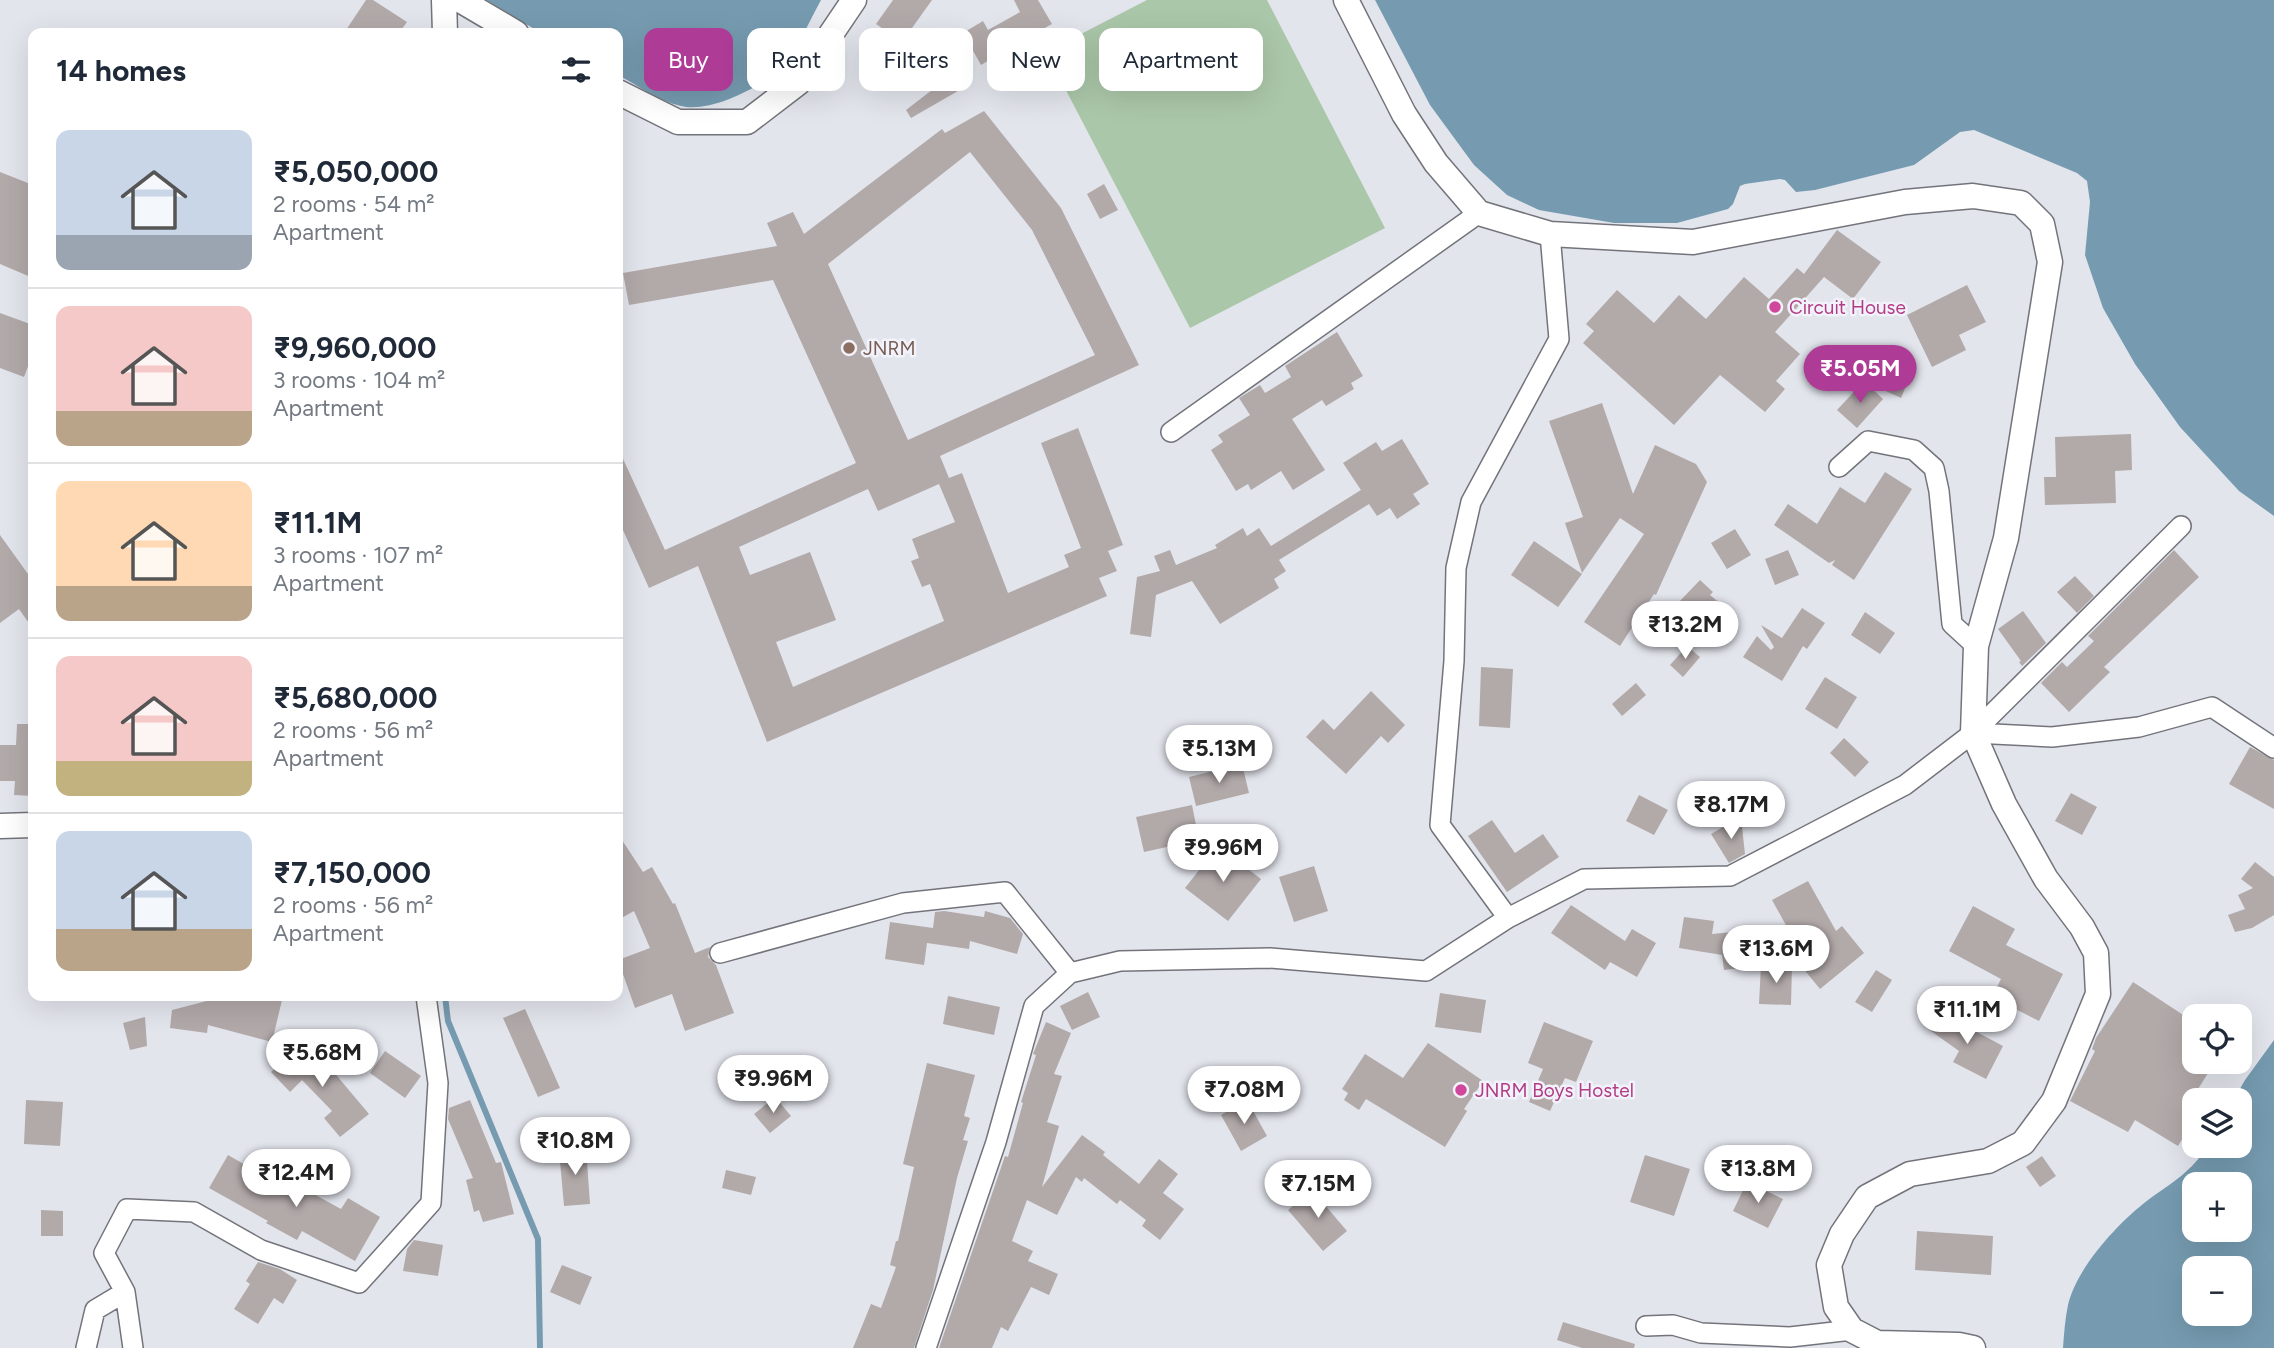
<!DOCTYPE html>
<meta charset="utf-8">
<style>
body{margin:0;font-family:Figtree,sans-serif;background:#f2f2f3;color:#1f2937;height:100vh;display:flex;flex-direction:column;font-size:26px;white-space:nowrap}
*{box-sizing:border-box;margin:0}
p{font-size:23px;color:#747a83}
.icon{flex:none;width:38px;height:38px;fill:none;stroke:currentColor;stroke-width:2;stroke-linecap:round;stroke-linejoin:round}
.map{position:relative;flex:1;overflow:hidden}
.details{position:absolute;left:28px;top:28px;width:595px;height:973px;display:flex;flex-direction:column;background:#fff;border-radius:14px;box-shadow:0 7px 28px #0002}
.details>*{flex:none}
.top-card{position:absolute;left:644px;top:28px;width:665px;height:63px;display:flex;gap:14px}
.tools{position:absolute;left:2182px;top:1004px;display:grid;gap:14px}
.tools a{display:grid;place-items:center;width:70px;height:70px;border-radius:14px;background:#fff;box-shadow:0 7px 28px #0002;font-size:35px}
.price{position:absolute;translate:-50% -60px;padding:0 16px;border-radius:24px;background:#fff;color:#222;font-size:23px;line-height:46px;filter:drop-shadow(0 2px 4px #0008)}
.price::after{content:'';position:absolute;left:50%;top:42px;width:21px;height:16px;margin-left:-10px;background:inherit;clip-path:polygon(0 0,100% 0,50% 100%)}
.price.current{background:#ae3b96;color:#fff}
ul{padding:0;list-style:none}
li{display:flex;align-items:center;gap:21px;height:175px;padding:0 28px}
li+li{border-top:2px solid #e0e1e3}
li span{display:grid;place-items:center;flex:none;width:196px;height:140px;border-radius:14px;color:#555}
li>.icon{margin-inline-start:auto}
span .icon{width:84px;height:84px;fill:#fffc;stroke-width:1}
li b{font-size:30px}
h2{display:flex;justify-content:space-between;align-items:center;height:84px;padding:0 28px;font-size:30px}
.chip{padding:0 24px;border-radius:14px;background:#fff;box-shadow:0 7px 28px #0002;font-size:24px;line-height:63px}
.chip.current{background:#ae3b96;color:#fff}
.map>svg:first-child{display:block}
</style>
<div class="map">
<svg width="2274" height="1348" viewBox="0 0 2274 1348">
<rect width="100%" height="100%" fill="#e3e5ed"/>
<path fill="#abc7a9" d="M1147 0H1267L1385 228 1190 328 1046 52Z"/>
<path fill="#769bb0" fill-rule="evenodd" d="M486 0H821C810 20 800 43 786 62 768 85 710 114 681 106 659 101 637 85 618 75V33H541Z
M1375 0H2274V516L2239 491 2180 427 2135 364 2103 308 2085 255 2090 202 2087 181 2077 173 1974 130 1960 132 1914 165 1815 190 1796 192 1785 180 1780 179 1745 184 1740 186 1733 204 1728 209 1677 223H1614L1539 210 1507 195 1474 165 1430 105Z
M2274 1040V1348H2063C2064 1334 2065 1319 2068 1305 2077 1267 2118 1223 2148 1200 2170 1184 2193 1171 2207 1146H2240V1101H2233L2245 1080ZM2194 1185H2240V1230H2194ZM2194 1269H2240V1314H2194Z"/>
<g fill="none" stroke-linecap="round" stroke-linejoin="round">
<path stroke="#769bb0" stroke-width="6" d="M445 996 448 1021 538 1239 540 1348"/>
</g>
<path fill="#b2a9a9" fill-rule="evenodd" d="M366 0H373L407 22 399 33H344Z
M893 0H932L902 42 876 24Z
M1014 0H1038L1052 24 1034 34 1040 44 1007 63 1001 53 981 65 963 33 983 21 988 30 1020 12Z
M954 73 965 87 911 118 906 110Z
M984 111 1061 208 1139 365 940 456 949 478 962 473 1008 593 1069 567 1064 555 1081 548 1041 443 1078 428 1123 545 1108 551 1117 571 1099 578 1107 596 767 742 698 566 649 588 618 519V448L665 550 856 463 773 280 629 305 623 273 777 246 767 223 793 212 804 234 942 129 945 133ZM970 152 1032 230 1095 355 908 440 828 264ZM939 484 955 522 912 539 919 558 911 561 922 587 930 584 944 621 793 687 776 642 836 620 810 552 750 575 739 547 868 489 878 511Z
M0 172 33 185V278L0 264Z
M1104 184 1118 210 1100 219 1087 194Z
M1837 230 1881 262 1853 299 1824 277 1775 332 1800 354 1776 381 1785 389 1765 412 1720 375 1674 425 1583 343 1594 331 1586 324 1617 290 1654 323 1679 295 1706 319 1744 277 1769 299 1797 268 1804 274Z
M1967 285 1986 322 1959 335 1966 350 1932 367 1907 315Z
M0 313 33 325V353L24 377 0 368Z
M1337 332 1363 376 1351 383 1354 389 1326 406 1322 400 1292 419 1325 470 1293 490 1281 471 1251 490 1248 484 1236 491 1211 450 1223 442 1218 435 1250 415 1239 398 1260 385 1265 393 1291 377 1285 366Z
M1895 353 1916 362 1901 398 1879 388Z
M1864 381 1883 399 1857 428 1837 410Z
M1602 403 1633 494 1655 445 1696 464 1707 482 1656 595 1654 594 1620 646 1584 622 1644 534 1620 518 1582 573 1565 523 1583 517 1549 421Z
M2131 434 2132 470 2115 471 2116 503 2045 505 2044 477H2056L2055 437Z
M1402 439 1429 484 1413 494 1420 504 1397 519 1390 508 1377 516 1369 504 1279 560 1286 571 1274 579 1279 588 1220 624 1192 581 1156 595 1151 637 1130 634 1137 577 1160 571 1154 556 1170 550 1176 565 1217 548 1215 545 1243 528 1247 536 1259 528 1271 546 1361 490 1343 463 1376 442 1382 451Z
M1885 472 1912 489 1854 580 1832 565 1835 560 1829 563 1774 525 1788 504 1817 524 1840 487 1865 503Z
M1735 529 1751 555 1727 569 1711 543Z
M0 535 33 581V629L19 609 0 623Z
M1534 541 1582 574 1558 607 1511 575Z
M1788 550 1799 575 1775 585 1765 559Z
M2174 550 2199 577 2104 667 2110 672 2069 712 2041 683 2062 662 2067 667 2094 641 2088 636Z
M2075 576 2094 596 2077 613 2057 592Z
M1700 580 1713 592 1710 595 1732 613 1703 647 1684 631 1695 618 1679 602Z
M1802 608 1825 623 1807 649 1803 646 1782 681 1743 657 1757 636 1771 650 1774 647 1761 625 1782 638Z
M2023 611 2046 643 2022 666 2019 662 2021 661 1998 629Z
M1865 612 1895 633 1880 654 1851 635Z
M1687 646 1700 657 1683 677 1670 665Z
M1481 667 1513 669 1510 728 1479 726Z
M1825 677 1857 697 1837 729 1805 709Z
M1636 683 1646 695 1622 716 1612 704Z
M1371 691 1405 725 1388 743 1381 736 1346 774 1306 737 1323 719 1334 730Z
M17 724H33V796L14 795 15 781H0V745H16Z
M1844 738 1869 762 1855 777 1830 753Z
M2250 747 2274 760V809L2229 784Z
M1242 764 1249 793 1196 806 1189 777Z
M2071 793 2097 807 2082 835 2055 821Z
M1639 795 1668 810 1654 835 1626 821Z
M1192 805 1199 840 1144 852 1136 817Z
M1737 819 1742 827 1745 854 1729 863 1711 834Z
M1492 820 1515 853 1543 834 1559 857 1507 892 1468 836Z
M618 834 643 872 652 867 673 904 675 903 695 953 710 947 708 957 716 965 734 1013 685 1031 672 994 635 1008 618 960 650 948 634 911 618 920Z
M1218 846 1261 879 1228 921 1185 888Z
M2255 862 2274 877V915L2252 928 2235 932 2228 915 2245 909 2238 895 2253 888 2241 879Z
M1314 866 1328 911 1294 922 1279 877Z
M1808 881 1836 931 1842 926 1864 953 1820 989 1802 967H1809L1772 900Z
M1571 905 1625 941 1632 929 1656 943 1637 977 1610 962 1605 970 1551 933Z
M1973 906 2015 929 2006 945 2063 974 2039 1021 1992 997 2001 979 1949 951Z
M944 911 984 917 985 911 1010 918 1023 934 1017 954 970 941 969 949 927 943 924 965 885 959 890 922 933 928 935 912Z
M1684 917 1714 921 1712 934 1753 930 1757 966 1724 970 1722 955 1679 948Z
M1761 965 1792 966 1791 1005 1759 1004Z
M1876 970 1892 980 1872 1012 1855 1002Z
M2133 982 2194 1022V1062H2215L2188 1105 2194 1109V1120L2178 1146 2135 1120 2128 1132 2070 1101 2095 1051 2092 1049 2096 1038Z
M1088 992 1100 1017 1072 1030 1060 1006Z
M1440 993 1486 1000 1481 1033 1435 1027Z
M226 996H266L282 1000 272 1042 208 1025 207 1033 170 1028 172 1010Z
M948 996 1000 1007 994 1035 943 1024Z
M525 1009 560 1088 538 1097 503 1018Z
M1934 1012 1967 1036 1971 1029 2003 1046 1986 1079 1953 1062 1959 1051 1924 1026Z
M145 1017 147 1046 130 1050 123 1023Z
M1046 1022 1071 1033 1054 1074 1062 1076 1047 1122 1059 1126 1042 1187 1082 1135 1105 1152 1103 1155 1139 1184 1159 1159 1178 1174 1163 1193 1184 1209 1160 1240 1142 1226 1146 1220 1120 1200 1117 1204 1084 1178 1082 1182 1076 1177 1057 1215 1027 1200 1012 1241 1033 1251 1028 1261 1058 1274 1049 1295 1031 1287 1008 1331 1001 1327 992 1348H939L1005 1156 1008 1157 1023 1103 1021 1102 1036 1055 1033 1054Z
M1544 1022 1593 1041 1576 1082 1565 1078 1550 1111 1529 1102 1543 1069 1528 1063Z
M1428 1043 1483 1081 1464 1109 1467 1111 1445 1147 1366 1099 1359 1110 1344 1100 1348 1093 1342 1089 1365 1054 1403 1078Z
M298 1047H304L324 1067 327 1064 369 1114 340 1137 324 1118 332 1111 302 1080 290 1092 271 1072Z
M385 1051 421 1076 405 1098 370 1073Z
M927 1063 975 1075 964 1116 970 1118 963 1140 968 1141 957 1178 933 1290 914 1348H853L871 1304 881 1308 896 1267 890 1265 896 1241H898L914 1167 903 1164Z
M775 1097 791 1116 770 1133 754 1114Z
M26 1100 63 1102 60 1146 24 1144Z
M470 1100 496 1163 501 1162 514 1214 483 1222 479 1210 474 1212 466 1180 473 1178 448 1119 449 1108Z
M1247 1100 1267 1136 1241 1151 1221 1115Z
M586 1147 590 1204 564 1206 559 1150Z
M228 1155 286 1188 290 1181 341 1209 348 1198 380 1217 355 1261 302 1231 297 1240 266 1223 268 1221 209 1188Z
M1645 1155 1690 1169 1674 1216 1630 1202Z
M2042 1156 2056 1176 2040 1187 2026 1167Z
M726 1170 756 1177 751 1195 722 1188Z
M1747 1182 1783 1199 1768 1228 1733 1211Z
M1312 1190 1347 1231 1323 1251 1288 1210Z
M41 1210 63 1211V1236H41Z
M1917 1231 1993 1236 1991 1275 1915 1270Z
M414 1240 443 1245 438 1276 403 1271 407 1249Z
M258 1262 280 1269 297 1280 283 1304 274 1298 258 1324 234 1309 250 1284 246 1281Z
M562 1265 592 1277 580 1305 550 1292Z
M1563 1322 1635 1344 1634 1348H1582L1557 1340Z"/>
<g fill="none" stroke-linecap="round" stroke-linejoin="round">
<g stroke="#73747b" stroke-width="22">
<path id="minor" d="M1171 432 1479 213
M1839 467 1868 441 1914 450 1934 468 1939 491 1952 624 1976 646
M1973 733 2052 737 2139 727 2212 707 2274 748
M1508 918 1440 825 1454 661 1456 568 1471 502 1559 339 1550 234
M720 953 903 903 1005 892 1070 973
M1646 1326 1673 1325 1701 1333 1790 1337 1852 1330
M86 1348 95 1310 125 1292
M133 1348 125 1292 104 1253 127 1209 194 1212 261 1250 359 1283 431 1203 438 1083 426 996
M926 1348 996 1142 1034 1006 1070 973 1120 961 1270 958 1426 971 1508 918 1584 879 1730 876 1905 785 1973 733 2181 526"/>
</g>
<g stroke="#73747b" stroke-width="27">
<path id="major" d="M444 0 445 33
M460 0 516 33
M1346 0 1404 114 1436 163 1479 213 1550 234 1693 242 1905 202 1973 196 2021 203 2042 224 2050 262 2006 538 1976 646 1973 733 2004 804 2046 879 2082 927 2096 953 2098 994 2054 1101 2023 1143 1988 1161 1910 1174 1867 1197 1842 1234 1829 1265 1836 1307 1852 1330 1877 1343 1959 1345 1973 1348
M618 92 678 122H747L798 83 854 0
M0 826 33 825"/>
</g>
<use href="#minor" stroke="#fff" stroke-width="19"/>
<use href="#major" stroke="#fff" stroke-width="24"/>
</g>
<g fill="#d1479c" stroke="#f1f2fa" stroke-width="2.5">
<circle cx="1775" cy="307" r="7"/>
<circle cx="1461" cy="1090" r="7"/>
</g>
<circle fill="#8d6e63" stroke="#f1f2fa" stroke-width="2.5" cx="849" cy="348" r="7"/>
<g text-anchor="middle" stroke-width="5" stroke-linejoin="round" paint-order="stroke">
<g font-size="19" fill="#b23c85" stroke="#f1f2fa" text-anchor="start">
<text x="1789" y="314">Circuit House</text>
<text x="1475" y="1097">JNRM Boys Hostel</text>
</g>
<g font-size="19" fill="#785e54" stroke="#f1f2fa" text-anchor="start">
<text x="863" y="355">JNRM</text>
</g>
</g>
</svg>
<div class="tools">
<a><svg class="icon" aria-label="locate" viewBox="0 0 24 24"><circle cx="12" cy="12" r="6"/><path d="M12 2v4M12 18v4M2 12h4M18 12h4"/></svg></a>
<a><svg class="icon" aria-label="layers" viewBox="0 0 24 24"><path d="M12 4l9 5-9 5-9-5zM3 14l9 5 9-5"/></svg></a>
<a>+</a>
<a>−</a>
</div>
<b class="price current" style="left:1860px;top:405px">₹5.05M</b>
<b class="price" style="left:1685px;top:661px">₹13.2M</b>
<b class="price" style="left:1219px;top:785px">₹5.13M</b>
<b class="price" style="left:1731px;top:841px">₹8.17M</b>
<b class="price" style="left:1223px;top:884px">₹9.96M</b>
<b class="price" style="left:1776px;top:985px">₹13.6M</b>
<b class="price" style="left:1967px;top:1046px">₹11.1M</b>
<b class="price" style="left:322px;top:1089px">₹5.68M</b>
<b class="price" style="left:773px;top:1115px">₹9.96M</b>
<b class="price" style="left:1244px;top:1126px">₹7.08M</b>
<b class="price" style="left:575px;top:1177px">₹10.8M</b>
<b class="price" style="left:1758px;top:1205px">₹13.8M</b>
<b class="price" style="left:296px;top:1209px">₹12.4M</b>
<b class="price" style="left:1318px;top:1220px">₹7.15M</b>
<div class="top-card">
<a class="chip current">Buy</a>
<a class="chip">Rent</a>
<a class="chip">Filters</a>
<a class="chip">New</a>
<a class="chip">Apartment</a>
</div>
<section class="details">
<h2>14 homes<svg class="icon" aria-label="filters" viewBox="0 0 24 24"><path d="M4 7h16M4 17h16"/><circle cx="9" cy="7" r="2"/><circle cx="15" cy="17" r="2"/></svg></h2>
<ul>
<li><span style="background:linear-gradient(#c9d6e8 75%,#9aa5b1 0)"><svg class="icon" aria-label="home" viewBox="0 0 24 24"><path d="M3 11l9-7 9 7M6 9v11h12V9"/></svg></span><div><b>₹5,050,000</b><p>2 rooms · 54 m²</p><p>Apartment</p></div></li>
<li><span style="background:linear-gradient(#f6c9c9 75%,#b9a48a 0)"><svg class="icon" aria-label="home" viewBox="0 0 24 24"><path d="M3 11l9-7 9 7M6 9v11h12V9"/></svg></span><div><b>₹9,960,000</b><p>3 rooms · 104 m²</p><p>Apartment</p></div></li>
<li><span style="background:linear-gradient(#ffd9b3 75%,#b9a48a 0)"><svg class="icon" aria-label="home" viewBox="0 0 24 24"><path d="M3 11l9-7 9 7M6 9v11h12V9"/></svg></span><div><b>₹11.1M</b><p>3 rooms · 107 m²</p><p>Apartment</p></div></li>
<li><span style="background:linear-gradient(#f6c9c9 75%,#c2b280 0)"><svg class="icon" aria-label="home" viewBox="0 0 24 24"><path d="M3 11l9-7 9 7M6 9v11h12V9"/></svg></span><div><b>₹5,680,000</b><p>2 rooms · 56 m²</p><p>Apartment</p></div></li>
<li><span style="background:linear-gradient(#c9d6e8 70%,#b9a48a 0)"><svg class="icon" aria-label="home" viewBox="0 0 24 24"><path d="M3 11l9-7 9 7M6 9v11h12V9"/></svg></span><div><b>₹7,150,000</b><p>2 rooms · 56 m²</p><p>Apartment</p></div></li>
</ul>
</section>
</div>
